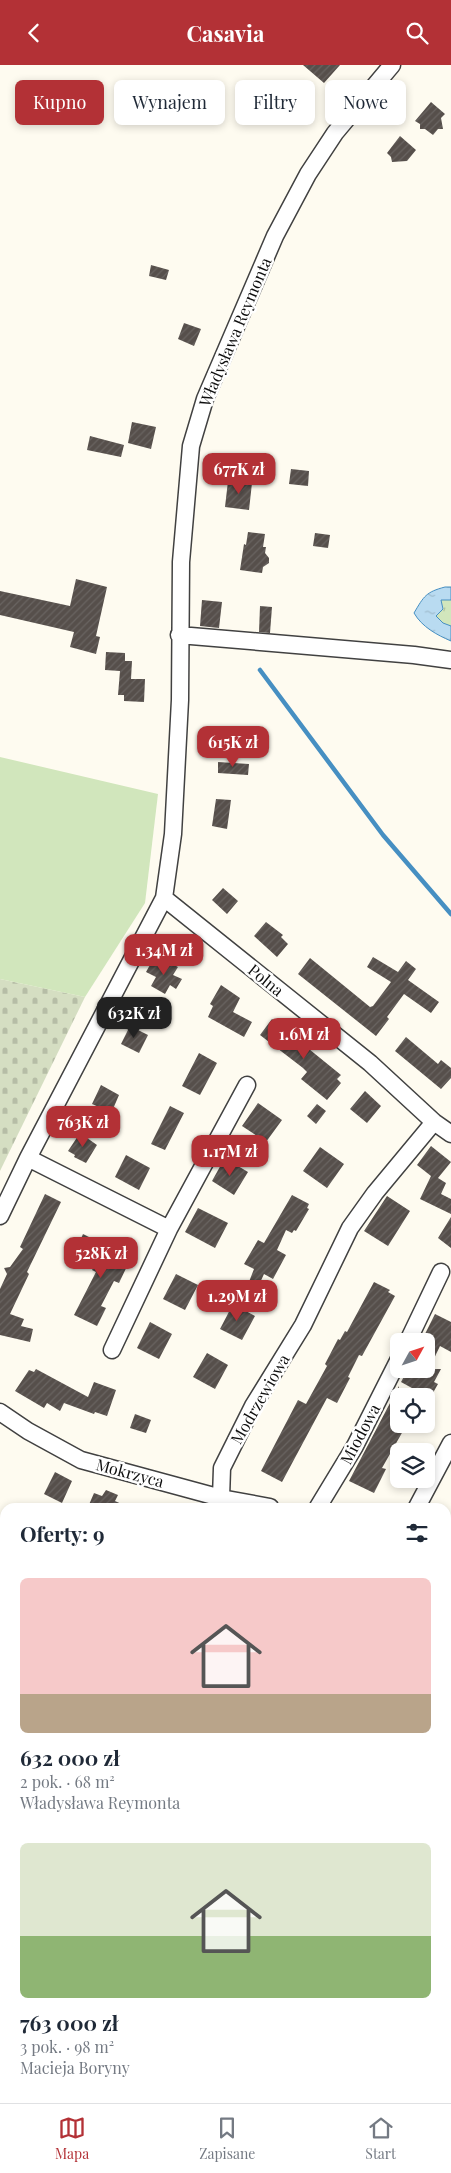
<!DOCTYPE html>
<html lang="pl">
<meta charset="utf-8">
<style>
body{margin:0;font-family:"Playfair Display",serif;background:#f6f6f7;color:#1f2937;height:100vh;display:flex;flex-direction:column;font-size:19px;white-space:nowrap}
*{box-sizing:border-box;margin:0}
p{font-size:16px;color:#747a83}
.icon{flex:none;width:28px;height:28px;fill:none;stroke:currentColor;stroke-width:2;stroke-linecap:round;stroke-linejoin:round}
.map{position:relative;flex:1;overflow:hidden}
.sheet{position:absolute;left:0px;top:1438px;width:451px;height:601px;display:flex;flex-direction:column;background:#fff;border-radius:15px 15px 0 0;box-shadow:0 2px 8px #0003}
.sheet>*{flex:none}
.top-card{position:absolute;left:15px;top:15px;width:421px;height:45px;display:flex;gap:10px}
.needle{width:32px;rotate:50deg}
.buttons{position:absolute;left:390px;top:1268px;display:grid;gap:10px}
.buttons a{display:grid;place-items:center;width:45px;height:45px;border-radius:8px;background:#fff;box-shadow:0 2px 8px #0003;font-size:25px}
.price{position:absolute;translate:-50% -42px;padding:0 11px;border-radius:10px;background:#b33136;color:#fff;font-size:16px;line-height:32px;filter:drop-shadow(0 1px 2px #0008)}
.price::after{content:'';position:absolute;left:50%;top:30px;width:15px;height:11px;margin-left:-8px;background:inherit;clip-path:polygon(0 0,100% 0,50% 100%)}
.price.selected{background:#222;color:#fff}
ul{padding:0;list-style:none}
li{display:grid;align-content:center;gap:10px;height:265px;padding:0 20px}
li span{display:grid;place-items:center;height:155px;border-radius:8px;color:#555}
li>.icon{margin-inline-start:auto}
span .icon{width:90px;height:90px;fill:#fffc;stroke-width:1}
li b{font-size:21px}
h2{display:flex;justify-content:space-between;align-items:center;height:60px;padding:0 20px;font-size:21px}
.pill{padding:0 18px;border-radius:8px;background:#fff;box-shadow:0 2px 8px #0003;font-size:18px;line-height:45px}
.pill.selected{background:#b33136;color:#fff}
header{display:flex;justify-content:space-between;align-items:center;height:65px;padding:0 20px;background:#b33136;color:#fff;font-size:22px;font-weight:700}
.tabs{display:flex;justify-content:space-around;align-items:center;height:70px;border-top:1px solid #e0e1e3;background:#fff;font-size:14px;color:#747a83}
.tabs a{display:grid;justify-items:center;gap:2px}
.tabs .selected{color:#b33136}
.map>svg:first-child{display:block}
</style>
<header><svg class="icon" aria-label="back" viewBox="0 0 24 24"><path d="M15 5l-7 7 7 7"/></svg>Casavia<svg class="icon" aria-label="search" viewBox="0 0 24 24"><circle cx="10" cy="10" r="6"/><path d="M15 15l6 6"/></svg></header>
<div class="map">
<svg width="451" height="2038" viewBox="0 0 451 2038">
<defs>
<pattern id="grass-tufts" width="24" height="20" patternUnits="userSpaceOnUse" patternTransform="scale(1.25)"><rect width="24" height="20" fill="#d1e6bc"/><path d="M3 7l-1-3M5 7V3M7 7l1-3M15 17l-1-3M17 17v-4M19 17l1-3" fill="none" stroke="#b2c4a0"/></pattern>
<pattern id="cemetery-stones" width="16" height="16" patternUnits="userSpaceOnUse" patternTransform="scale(1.25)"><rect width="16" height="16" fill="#d5dec2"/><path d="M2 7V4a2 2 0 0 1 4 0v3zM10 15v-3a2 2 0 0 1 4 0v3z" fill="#b6bda6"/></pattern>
<pattern id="water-ripples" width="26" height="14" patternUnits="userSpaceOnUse" patternTransform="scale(1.25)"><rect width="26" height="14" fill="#b9dbf1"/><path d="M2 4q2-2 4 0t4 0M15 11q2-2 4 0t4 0" fill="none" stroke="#9ebbcd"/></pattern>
<pattern id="building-hatch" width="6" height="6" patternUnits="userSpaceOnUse" patternTransform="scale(1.25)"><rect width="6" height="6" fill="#564f4b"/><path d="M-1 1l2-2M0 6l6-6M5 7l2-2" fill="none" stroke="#696461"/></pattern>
</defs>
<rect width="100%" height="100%" fill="#fefbf0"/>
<path fill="url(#grass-tufts)" d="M441 535H451V561L443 559 436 551 443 544Z"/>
<path fill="url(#cemetery-stones)" d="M0 914 85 932 0 1106Z"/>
<path fill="#d1e6bc" d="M0 692 158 729 145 838 85 932 0 914Z"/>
<path fill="#e2eecd" d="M5 1627V2034H232L230 2038H0V1637Z"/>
<path fill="url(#water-ripples)" stroke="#468fc2" d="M445 522H451V535H441L443 544 436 551 443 558 451 561V576C437 570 422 562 414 548 424 531 426 527 445 522Z"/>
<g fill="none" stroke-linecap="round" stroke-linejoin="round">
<path stroke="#468fc2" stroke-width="4.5" d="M260 605 383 770 451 849"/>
</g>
<path fill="url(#building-hatch)" d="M303 0H340L324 18Z
M431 37 445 49 441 53 443 64H438L433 70 425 64H420V59L415 56Z
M400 71 416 85 407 96 392 97 391 92 387 88Z
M151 200 169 205 166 215 149 211Z
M184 258 201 264 194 281 178 274Z
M132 357 156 362 151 384 128 378Z
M90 371 124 380 121 392 87 385Z
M291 404 309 406 308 421 289 419Z
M228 416 252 418 249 445 225 442Z
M248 467 265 469 263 482H266L265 488 269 493V498L263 502 262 508 240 505 244 479 246 480Z
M315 468 330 470 328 483 313 481Z
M76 514 107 522 96 571 100 572 96 589 70 582 74 567 0 550V526L70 541Z
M202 535 222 537 219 563 200 561Z
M260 541 272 542 270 568 259 567Z
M106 587 125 588V596H132L131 614H145L144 637 124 636V630H118L120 606 105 605Z
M218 697 249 699 248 710 218 708Z
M216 734 231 735 227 764 212 761Z
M223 823 238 836 227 849 212 835Z
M266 857 283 870 281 872 288 879 277 892 254 871Z
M373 892 398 907 406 896 416 904 408 915 439 937 431 948 404 929 387 952 389 954 376 971 298 909 310 893 370 942 373 941 391 917 367 902Z
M165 895 178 902 173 910 182 914 176 924 170 920 165 929 151 921 156 912 146 907 151 898 161 902Z
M221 920 240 933 233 947 252 957 244 972 208 952 213 941 210 939Z
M272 954 341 1010 337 1014 341 1018 327 1035 301 1014 307 1007 303 1003 260 970Z
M130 961 148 970 139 988 121 979Z
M406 972 438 999 441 995 451 1003V1013L441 1024 395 986Z
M199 988 217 998 200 1030 182 1021Z
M101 1020 119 1030 113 1044 110 1042 108 1046 92 1039Z
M365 1026 381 1041 367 1058 350 1044Z
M258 1038 282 1055 266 1077 242 1061Z
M317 1039 326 1046 316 1059 307 1051Z
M170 1041 184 1048 165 1085 151 1079Z
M80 1068 97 1080 86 1098 74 1092 75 1090 68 1086Z
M431 1081 451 1097 438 1113 446 1118 441 1129 451 1134V1149L420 1134 431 1111 417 1100Z
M320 1082 344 1099 327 1123 303 1106Z
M126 1090 150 1103 139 1125 115 1112Z
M228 1095 248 1107 234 1130 212 1116 222 1098 225 1100Z
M45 1129 61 1137 27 1207 29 1209 10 1249 24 1254 21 1261 33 1264 30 1277 0 1270V1224L7 1209 4 1203 10 1202 23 1184 20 1182Z
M292 1130 309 1139 307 1143 309 1144 296 1166 294 1165 292 1168 286 1165 277 1185 286 1190 273 1214 264 1209 254 1231 245 1227 254 1204 244 1199 258 1175 264 1178Z
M387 1131 410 1146 388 1181 364 1166Z
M198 1143 228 1158 215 1183 185 1167Z
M451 1152V1183L438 1173Z
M83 1169 131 1193 119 1218 114 1216 101 1241 106 1243 97 1261 74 1250 96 1207 92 1205 100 1191 78 1180Z
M176 1209 198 1220 185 1245 163 1234Z
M374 1217 390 1225 388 1227 395 1231 362 1291 359 1290 348 1312 350 1313 337 1338 327 1333 282 1417 261 1406 298 1335 306 1339 327 1301 325 1299 338 1274 340 1275 345 1266 347 1267Z
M233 1239 255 1251 242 1275 220 1264Z
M435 1249 451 1257V1287L440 1281 429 1304H441L434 1317 438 1319 430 1333 401 1317 408 1304H426V1275L423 1273Z
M150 1257 172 1269 159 1294 137 1283Z
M207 1288 228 1300 215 1324 193 1312Z
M36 1304 88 1332 94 1317 116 1325 107 1351 95 1347 94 1349 64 1338 60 1346 47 1338 44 1343 15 1326 29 1305 34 1307Z
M399 1321V1359H407L382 1403 386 1404 374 1428 349 1416Z
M135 1349 151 1355 146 1368 130 1363Z
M55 1407 72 1416 62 1438 44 1429Z
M106 1425 118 1430 115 1436 128 1442H88L94 1428 102 1431Z"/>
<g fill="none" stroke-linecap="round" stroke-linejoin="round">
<g stroke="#414141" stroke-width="19">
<path id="street" d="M179 570 414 590 451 595
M164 833 370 998 434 1057 451 1069
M28 1093 169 1164
M0 1151 28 1093 164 833 173 769 180 635 181 497 191 381 205 334 275 171 308 109 335 68 392 0
M408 1276 441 1207
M112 1285 169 1164 247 1020
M0 1347 28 1366 81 1395 221 1433 270 1442
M216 1442 221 1433 222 1403 253 1341 303 1260 350 1163 375 1128 434 1057
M318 1442 355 1381 399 1294
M417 1442 451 1378
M0 1493 5 1495
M446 1497 451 1500
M0 1605 5 1607
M446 1635 451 1625
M244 2038 247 2034"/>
</g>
<use href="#street" stroke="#fff" stroke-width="16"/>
</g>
<g text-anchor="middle" stroke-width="5" stroke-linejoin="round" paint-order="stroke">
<g font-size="16" fill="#0e0e0e" stroke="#fff">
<text transform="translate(235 267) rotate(-67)" y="6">Władysława Reymonta</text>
<text transform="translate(266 915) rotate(39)" y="6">Polna</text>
<text transform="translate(260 1334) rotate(-60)" y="6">Modrzewiowa</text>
<text transform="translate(360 1369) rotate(-62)" y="6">Miodowa</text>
<text transform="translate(130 1408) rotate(15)" y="6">Mokrzyca</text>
</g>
</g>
</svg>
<div class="buttons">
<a><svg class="needle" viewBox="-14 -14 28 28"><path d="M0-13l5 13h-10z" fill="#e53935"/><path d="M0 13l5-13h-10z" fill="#747a83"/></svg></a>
<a><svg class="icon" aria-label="locate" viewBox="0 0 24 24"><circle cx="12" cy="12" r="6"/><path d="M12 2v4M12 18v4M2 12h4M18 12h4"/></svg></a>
<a><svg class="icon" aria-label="layers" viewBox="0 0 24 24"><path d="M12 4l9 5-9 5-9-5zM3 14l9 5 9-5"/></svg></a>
</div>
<b class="price" style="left:239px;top:430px">677K zł</b>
<b class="price" style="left:233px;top:703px">615K zł</b>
<b class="price" style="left:164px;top:911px">1.34M zł</b>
<b class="price selected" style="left:134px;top:974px">632K zł</b>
<b class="price" style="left:304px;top:995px">1.6M zł</b>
<b class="price" style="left:83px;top:1083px">763K zł</b>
<b class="price" style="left:230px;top:1112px">1.17M zł</b>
<b class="price" style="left:101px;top:1214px">528K zł</b>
<b class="price" style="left:237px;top:1257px">1.29M zł</b>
<div class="top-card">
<a class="pill selected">Kupno</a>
<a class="pill">Wynajem</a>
<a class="pill">Filtry</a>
<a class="pill">Nowe</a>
</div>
<section class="sheet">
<h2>Oferty: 9<svg class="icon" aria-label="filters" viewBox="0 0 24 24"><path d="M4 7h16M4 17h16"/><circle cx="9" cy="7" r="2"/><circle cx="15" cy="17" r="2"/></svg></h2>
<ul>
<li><span style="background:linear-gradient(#f6c9c9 75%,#b9a48a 0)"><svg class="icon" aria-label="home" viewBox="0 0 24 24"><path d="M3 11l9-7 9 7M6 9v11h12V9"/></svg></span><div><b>632 000 zł</b><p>2 pok. · 68 m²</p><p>Władysława Reymonta</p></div></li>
<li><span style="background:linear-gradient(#dfe7d0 60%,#8fb573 0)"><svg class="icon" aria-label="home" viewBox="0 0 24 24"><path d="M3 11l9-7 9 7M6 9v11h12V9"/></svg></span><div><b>763 000 zł</b><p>3 pok. · 98 m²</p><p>Macieja Boryny</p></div></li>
</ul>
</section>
</div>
<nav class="tabs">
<a class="selected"><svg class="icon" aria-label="map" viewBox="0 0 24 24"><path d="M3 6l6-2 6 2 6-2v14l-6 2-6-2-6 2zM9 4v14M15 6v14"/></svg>Mapa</a>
<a><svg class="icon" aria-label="saved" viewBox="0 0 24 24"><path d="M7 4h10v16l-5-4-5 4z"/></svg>Zapisane</a>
<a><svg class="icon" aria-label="home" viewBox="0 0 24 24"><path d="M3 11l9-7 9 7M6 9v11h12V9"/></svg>Start</a>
</nav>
